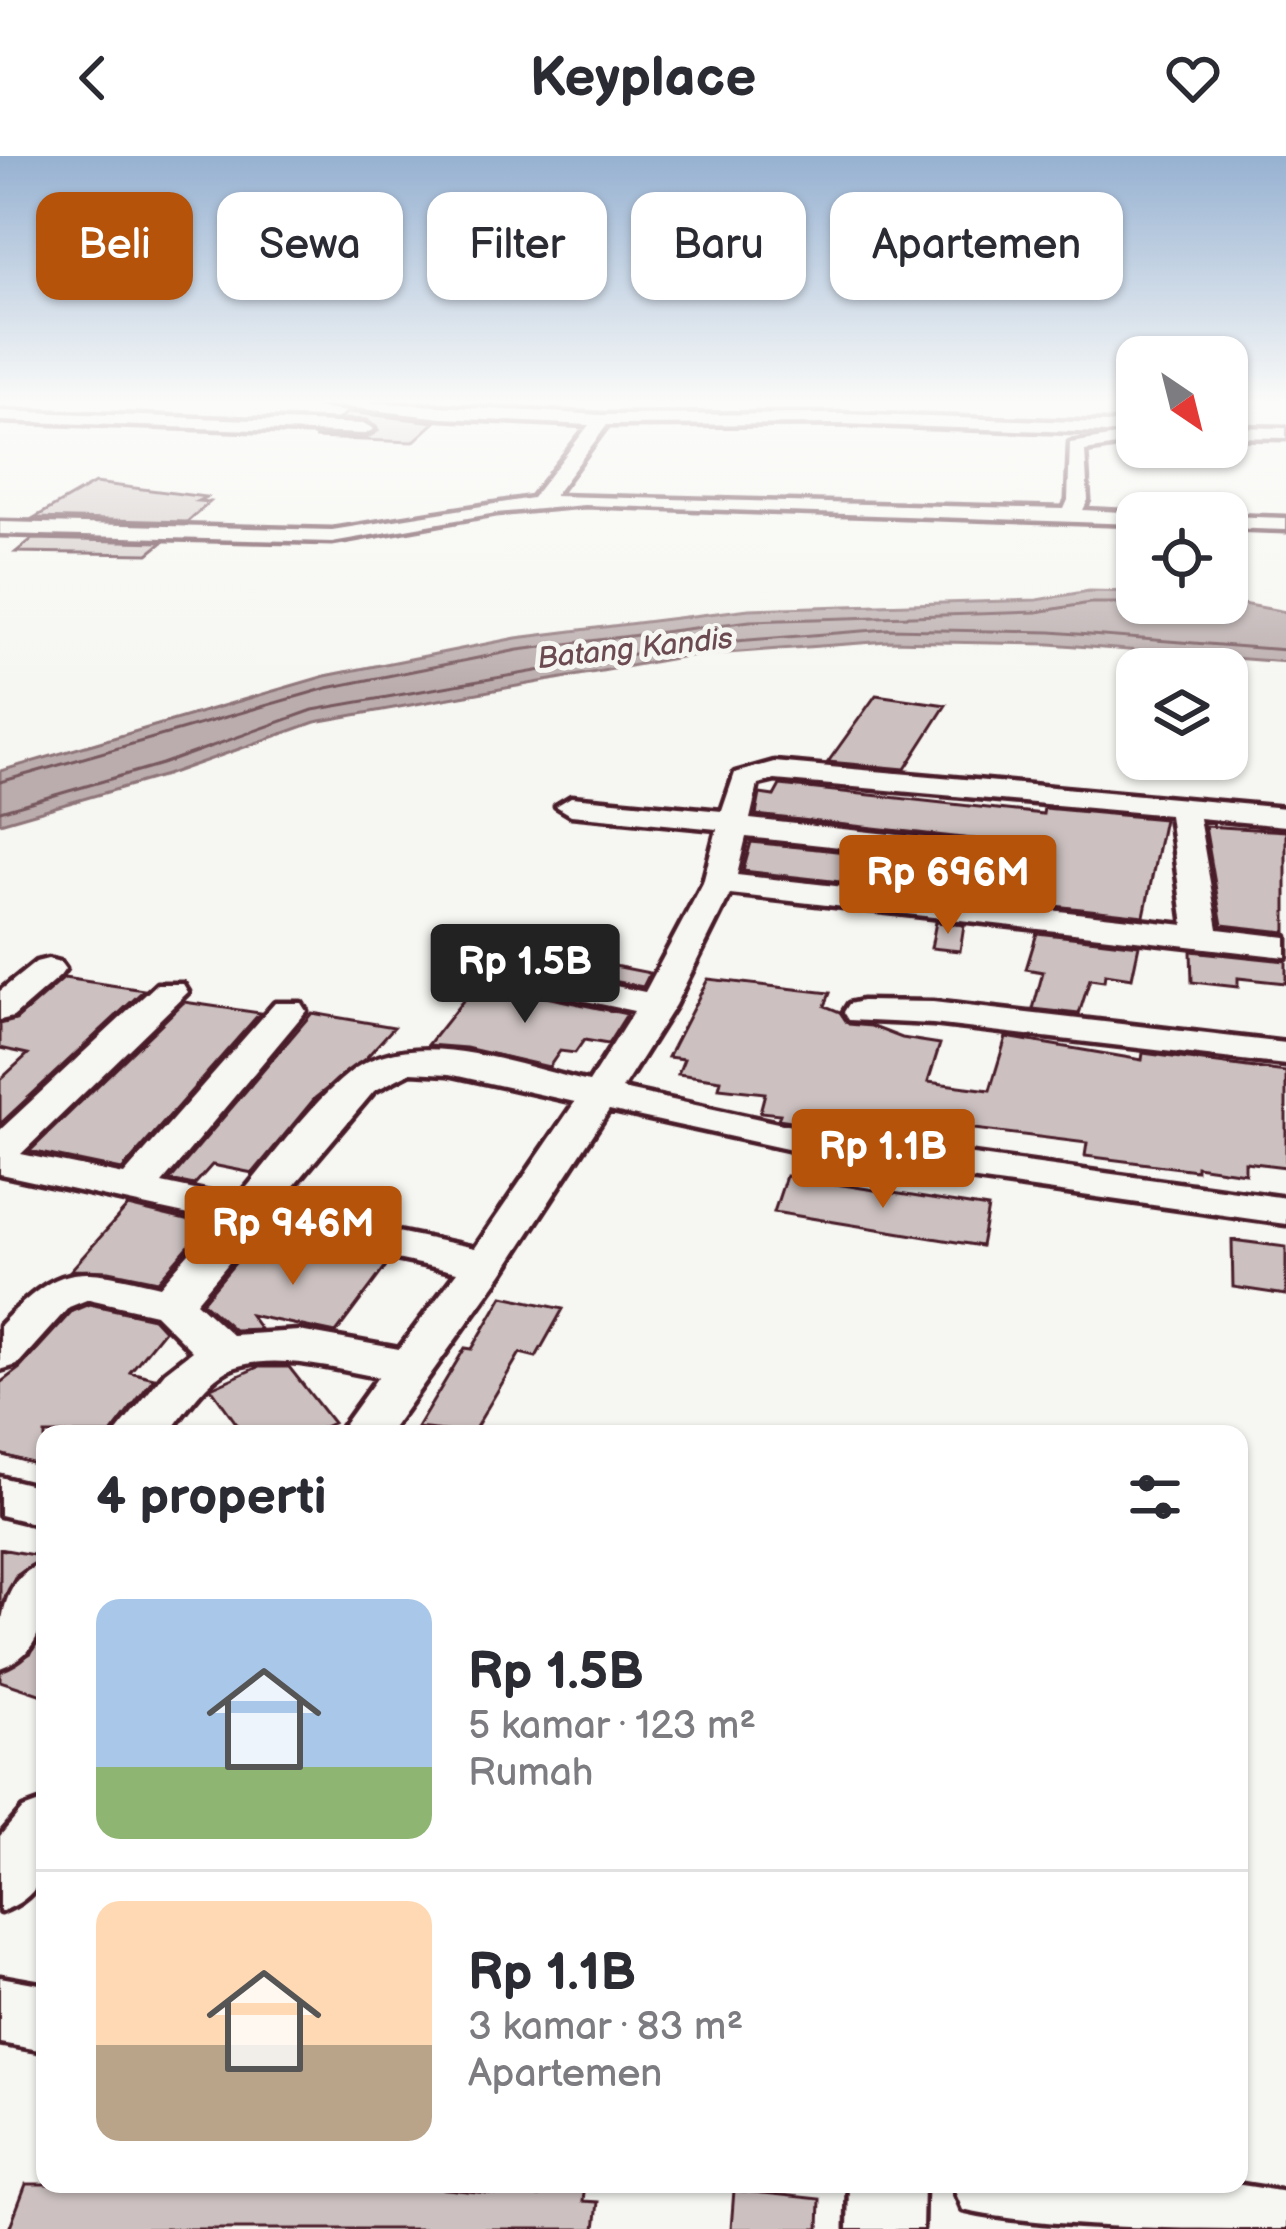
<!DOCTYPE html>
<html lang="id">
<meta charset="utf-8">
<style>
body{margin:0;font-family:"Balsamiq Sans",sans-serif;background:#f7f7f7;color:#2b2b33;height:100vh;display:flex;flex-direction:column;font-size:45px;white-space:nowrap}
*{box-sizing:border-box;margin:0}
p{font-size:39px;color:#7c7c81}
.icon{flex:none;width:66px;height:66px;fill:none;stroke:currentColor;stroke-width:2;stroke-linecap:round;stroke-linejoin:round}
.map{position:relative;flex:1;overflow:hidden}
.panel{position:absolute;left:36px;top:1269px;width:1212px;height:768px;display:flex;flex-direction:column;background:#fff;border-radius:24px;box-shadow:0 3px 9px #0004}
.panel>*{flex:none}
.guide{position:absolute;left:36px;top:36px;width:1215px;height:108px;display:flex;gap:24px}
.needle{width:78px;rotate:145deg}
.buttons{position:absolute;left:1116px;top:180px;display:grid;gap:24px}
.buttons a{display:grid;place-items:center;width:132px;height:132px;border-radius:24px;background:#fff;box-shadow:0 3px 9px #0004;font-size:60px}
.price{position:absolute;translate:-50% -102px;padding:0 27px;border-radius:12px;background:#b45309;color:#fff;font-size:39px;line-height:78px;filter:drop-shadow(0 3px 6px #0008)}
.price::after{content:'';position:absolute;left:50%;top:72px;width:36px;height:27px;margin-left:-18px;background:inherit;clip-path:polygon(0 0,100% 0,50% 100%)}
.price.on{background:#222;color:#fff}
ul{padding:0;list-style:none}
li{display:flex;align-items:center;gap:36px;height:300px;padding:0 60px}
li+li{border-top:3px solid #e1e1e2}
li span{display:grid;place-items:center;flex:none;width:336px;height:240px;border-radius:24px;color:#555}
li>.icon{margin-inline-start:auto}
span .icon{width:144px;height:144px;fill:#fffc;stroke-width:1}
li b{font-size:51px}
h2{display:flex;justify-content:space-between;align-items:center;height:144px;padding:0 60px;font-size:51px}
.tag{padding:0 42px;border-radius:24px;background:#fff;box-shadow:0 3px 9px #0004;font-size:42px;line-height:108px}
.tag.on{background:#b45309;color:#fff}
header{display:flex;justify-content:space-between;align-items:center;height:156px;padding:0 60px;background:#fff;font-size:54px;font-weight:700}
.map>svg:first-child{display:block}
</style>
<header><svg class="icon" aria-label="back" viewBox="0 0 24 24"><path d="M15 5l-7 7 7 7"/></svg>Keyplace<svg class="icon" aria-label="heart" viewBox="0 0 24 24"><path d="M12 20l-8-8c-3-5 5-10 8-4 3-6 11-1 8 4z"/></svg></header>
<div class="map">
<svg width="1286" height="2073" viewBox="0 0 1286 2073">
<rect width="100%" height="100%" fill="#f6f6f2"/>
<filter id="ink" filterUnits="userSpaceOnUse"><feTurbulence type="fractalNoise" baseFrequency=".00833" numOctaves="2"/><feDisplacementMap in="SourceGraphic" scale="24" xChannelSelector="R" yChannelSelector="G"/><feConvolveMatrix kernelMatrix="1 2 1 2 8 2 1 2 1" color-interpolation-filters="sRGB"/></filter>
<g filter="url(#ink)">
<path fill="#bbadae" stroke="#8e747a" stroke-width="3" d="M1089 435 1137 436V447L1227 445 1286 456V506L1050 488 888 485 686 500 315 566 166 619 0 667V615L325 520 516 482 749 453 1037 444Z"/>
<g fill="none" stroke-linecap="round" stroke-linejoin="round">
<path stroke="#77585f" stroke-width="3" d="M0 626 327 532 518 494 750 465 1037 456 1090 447H1138
M0 655 162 608 313 554 685 489 888 473 1051 476 1286 494"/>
</g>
<path fill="#ccc1c0" stroke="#4a1f2b" stroke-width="3" d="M348 256 435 266 413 286 314 282 365 283 378 275 367 264 339 263Z
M95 327 206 341 198 345 210 346 187 366 34 362Z
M32 383 163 386 148 398 16 396Z
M876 539 946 549 905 613 828 606Z
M780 629 1043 658 1044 652 1164 663 1144 760 743 715 751 686 1035 716 1055 705 1035 690 756 659 760 638 774 640Z
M1205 670 1286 675V776L1222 769Z
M936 766 964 769 960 795 931 792Z
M1037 777 1139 789 1132 822 1105 818 1104 825 1090 823 1079 858 1033 853 1043 816 1026 813Z
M1191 795 1286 805V827L1238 822V831L1192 826Z
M594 806 650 817 643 831 583 819Z
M64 822 144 834 0 968V924L28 898 0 892V868L16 864Z
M708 823 830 837 825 850 840 856 849 868 871 870 902 882 940 888 928 926 990 934 1006 881 1142 904 1143 897 1286 916V1011L1245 1006V1017L1196 1010V1014L1085 1000 1087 987 966 972 918 968 915 984 778 963 780 958 760 956 765 937 719 932 721 924 678 918 684 903 668 901Z
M473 832 522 836 627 858 608 888 584 884 575 897 560 895 549 911 466 892 428 889Z
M184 846 260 857 122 1014 30 995Z
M312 857 394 871 365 903 315 942 253 1017 212 1009 194 1029 170 1024Z
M786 1020 988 1052 981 1090 774 1056Z
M128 1050 198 1067 192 1074 201 1076 158 1125 109 1115 71 1114Z
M1232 1084 1286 1091V1139L1233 1131Z
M252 1087 316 1100 322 1092 389 1106 336 1177 250 1159 260 1173 234 1174 202 1146Z
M503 1140 563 1153 536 1201 520 1197 472 1278 417 1272 465 1192 472 1193Z
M89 1148 153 1162 164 1174 130 1216 154 1222 111 1278H45V1311L0 1298V1227L20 1212 72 1155Z
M258 1211H289L333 1267 308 1278H244L211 1232Z
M0 1393 45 1401 16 1420 0 1453Z
M45 1471V1540L0 1525V1516L31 1497Z
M26 2028H396L518 2040H540L542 2028H585L583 2045 598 2046 595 2073H9Z
M734 2034 820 2043 819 2073H731Z"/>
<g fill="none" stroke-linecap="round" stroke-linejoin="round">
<g stroke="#4a1f2b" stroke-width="9">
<path id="minor" d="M311 243 602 259 842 258 1137 268V278L842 268 607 269 554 340 1064 353 1068 344 1070 287 1123 279 1129 280V288L1085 295 1088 344 1083 354 1142 357H1137V368L584 349 496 357 332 386 0 378V366L332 374 532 342 589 269 442 262 319 248Z
M0 255 365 268 374 273 365 278 0 265Z
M1227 271 1286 272V282L1227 281Z
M1227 360 1286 362V374L1227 372Z
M774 606 1286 652V670L1199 662 1218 773 1286 781V801L730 738 675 849 622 933 842 981 1286 1042V1068L842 1005 609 954 502 1118 388 1278H337L378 1221C334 1213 279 1197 235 1211 208 1220 185 1257 168 1278H115L165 1216 192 1195 155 1158 89 1143 69 1151 17 1209 0 1214V1169C62 1105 77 1111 160 1130L217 1065 0 1018V974L157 828H183L188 836 21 998 124 1019 275 847H301L306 855 162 1027 237 1043C271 1004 308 950 348 918 412 866 517 910 589 926L634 855 509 829 503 822 509 815 521 811 645 836 703 727 717 673 571 659 556 650 571 641 722 655 735 617ZM775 624 1169 659 1184 769 737 719 746 681 1035 712 1051 703 1035 694 750 663 758 628ZM411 916 449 918 575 946 475 1092 276 1051 374 935ZM257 1073 457 1116 399 1193 299 1175 232 1179 196 1146Z
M48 803 60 806 65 813 60 820 13 861 0 864V835L36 806Z
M862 845 933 846 1286 887V909L933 868 849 864 844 856 849 848Z
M0 1321 45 1332V1370L0 1359Z
M45 1406C45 1450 49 1495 0 1512 0 1468 0 1422 45 1406Z
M45 1645C45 1696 57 1735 0 1756V1680L23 1653Z
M0 1821 45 1829V1895L0 1887Z
M849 2028H923L922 2073H848Z
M952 2028H1235L1286 2036V2073C1195 2073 1044 2073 963 2054Z"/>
</g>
<use href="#minor" fill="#f6f6f2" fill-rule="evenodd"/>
</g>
</g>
<linearGradient id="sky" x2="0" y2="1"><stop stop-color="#96b1d1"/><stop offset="0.46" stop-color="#fbfbf9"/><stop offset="1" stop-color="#fbfbf9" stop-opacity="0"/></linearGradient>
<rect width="1286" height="533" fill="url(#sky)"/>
<g text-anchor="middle" stroke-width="10" stroke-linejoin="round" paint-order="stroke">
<g font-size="30" font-style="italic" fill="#6c4a52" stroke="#f6f6f2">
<text transform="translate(635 492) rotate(-6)" y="10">Batang Kandis</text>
</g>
</g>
</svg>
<div class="buttons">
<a><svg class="needle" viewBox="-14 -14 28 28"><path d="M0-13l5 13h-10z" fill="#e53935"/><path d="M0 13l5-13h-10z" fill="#7c7c81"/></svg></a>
<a><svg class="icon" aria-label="locate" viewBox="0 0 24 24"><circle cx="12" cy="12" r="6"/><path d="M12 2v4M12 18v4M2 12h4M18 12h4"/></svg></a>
<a><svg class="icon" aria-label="layers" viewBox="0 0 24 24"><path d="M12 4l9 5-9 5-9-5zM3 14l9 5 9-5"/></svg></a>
</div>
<b class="price" style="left:948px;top:781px">Rp 696M</b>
<b class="price on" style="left:525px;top:870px">Rp 1.5B</b>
<b class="price" style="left:883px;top:1055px">Rp 1.1B</b>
<b class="price" style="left:293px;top:1132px">Rp 946M</b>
<div class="guide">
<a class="tag on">Beli</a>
<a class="tag">Sewa</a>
<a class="tag">Filter</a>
<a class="tag">Baru</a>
<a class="tag">Apartemen</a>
</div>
<section class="panel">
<h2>4 properti<svg class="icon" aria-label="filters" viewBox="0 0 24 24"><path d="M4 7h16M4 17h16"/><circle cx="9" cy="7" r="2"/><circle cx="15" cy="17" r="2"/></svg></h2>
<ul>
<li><span style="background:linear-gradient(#a9c7e8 70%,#8fb573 0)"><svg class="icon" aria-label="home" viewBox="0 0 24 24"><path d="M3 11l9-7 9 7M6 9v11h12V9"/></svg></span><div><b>Rp 1.5B</b><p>5 kamar · 123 m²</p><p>Rumah</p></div></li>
<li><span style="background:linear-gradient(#ffd9b3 60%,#b9a48a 0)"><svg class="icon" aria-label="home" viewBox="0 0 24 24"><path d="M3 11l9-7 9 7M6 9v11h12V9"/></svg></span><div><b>Rp 1.1B</b><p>3 kamar · 83 m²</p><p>Apartemen</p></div></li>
</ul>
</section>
</div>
